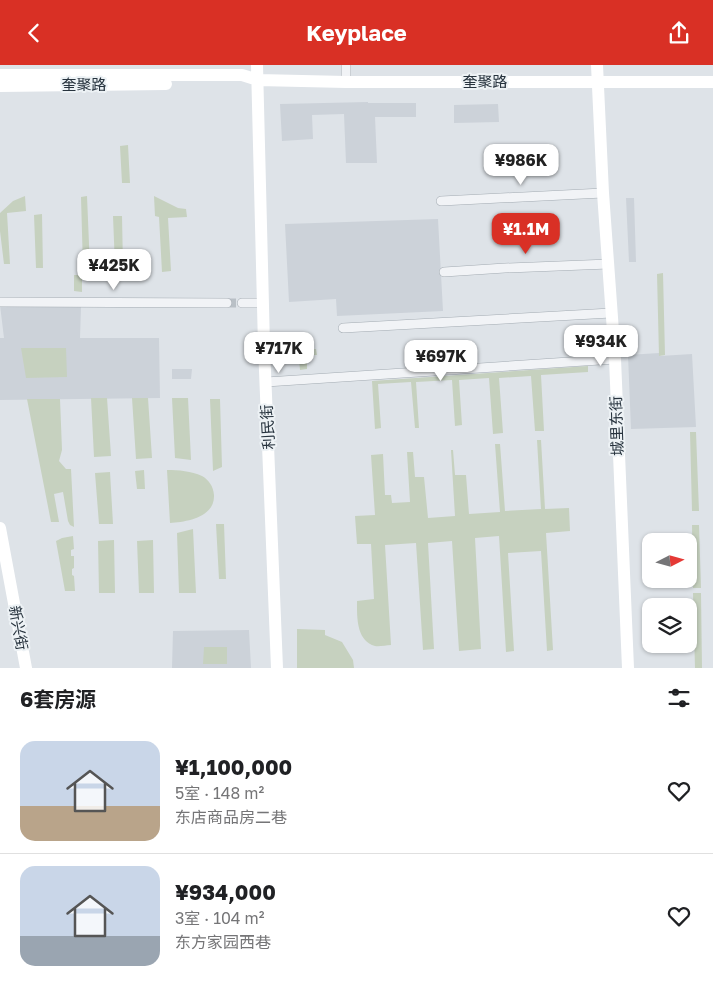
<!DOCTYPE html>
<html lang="zh">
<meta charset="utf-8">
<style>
body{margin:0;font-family:"Golos Text","Noto Sans SC",sans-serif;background:#f2f2f2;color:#202124;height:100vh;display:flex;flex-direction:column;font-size:19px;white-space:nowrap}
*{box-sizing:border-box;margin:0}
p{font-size:16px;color:#757577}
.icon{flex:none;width:28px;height:28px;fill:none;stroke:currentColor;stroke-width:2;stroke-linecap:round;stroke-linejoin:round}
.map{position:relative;height:603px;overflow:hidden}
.drawer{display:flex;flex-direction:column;background:#fff;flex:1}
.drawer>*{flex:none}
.needle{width:32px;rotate:84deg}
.controls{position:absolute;left:642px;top:468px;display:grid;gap:10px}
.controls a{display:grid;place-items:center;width:55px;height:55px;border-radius:10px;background:#fff;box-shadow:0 1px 4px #0004;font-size:25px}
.price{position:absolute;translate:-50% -42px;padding:0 11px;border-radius:10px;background:#fff;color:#222;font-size:16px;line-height:32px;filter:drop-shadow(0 1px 2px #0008)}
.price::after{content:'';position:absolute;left:50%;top:30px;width:15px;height:11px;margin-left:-8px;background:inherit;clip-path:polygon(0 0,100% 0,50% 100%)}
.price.selected{background:#d93025;color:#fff}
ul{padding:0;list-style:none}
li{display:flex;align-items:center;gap:15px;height:125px;padding:0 20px}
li+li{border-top:1px solid #e0e0e0}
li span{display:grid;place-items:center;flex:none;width:140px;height:100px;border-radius:15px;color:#555}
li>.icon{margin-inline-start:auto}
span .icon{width:60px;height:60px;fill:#fffc;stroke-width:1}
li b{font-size:21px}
h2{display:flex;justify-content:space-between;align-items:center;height:60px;padding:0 20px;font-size:21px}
header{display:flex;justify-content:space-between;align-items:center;height:65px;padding:0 20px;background:#d93025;color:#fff;font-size:22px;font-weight:700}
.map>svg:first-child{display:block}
</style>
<header><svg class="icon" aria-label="back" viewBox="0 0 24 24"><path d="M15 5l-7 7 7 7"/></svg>Keyplace<svg class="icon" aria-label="share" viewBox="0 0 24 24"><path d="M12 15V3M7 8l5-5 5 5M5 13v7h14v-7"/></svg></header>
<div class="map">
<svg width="713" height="603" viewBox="0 0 713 603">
<rect width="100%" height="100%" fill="#dee3e8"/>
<path fill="#ccd2d9" d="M368 37V38H416V52H375L377 98H346L344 49 312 50 313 74 282 76 280 39Z
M498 39 499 57 454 58V40Z
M626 133H634L636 197H629Z
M438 154 443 246 337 251 336 234 289 237 285 159Z
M0 240 81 242 80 273H159L160 333 0 335V273H4Z
M659 288 660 291 692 289 696 362 631 364 628 290Z
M172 304H192L191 314H172Z
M249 565 251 603H172L173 566Z"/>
<path fill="#c6d1bf" d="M128 80 130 118H122L120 81Z
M25 131 26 146 7 148 10 199H4L0 166V148L13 136Z
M87 131 90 203H83L81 132Z
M154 131 178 143 186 144 187 152 168 153 171 206 162 207 159 152 155 151Z
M42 149 43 203H36L34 150Z
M113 151H122L123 201H115Z
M663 208 665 290 659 291 657 209Z
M74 210H82V227L74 226Z
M21 283H66L67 312 26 313Z
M316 284 317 290H307V304L300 305 298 285Z
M588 301V307L541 310 544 366H535L531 311 499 313 503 368 493 369 489 313 459 315 462 360 455 361 452 315 416 317 419 363H415L411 317 378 319 381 363 375 364 372 316Z
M91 333H107L111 391 94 392Z
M132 333H148L152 393 136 394Z
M172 333H188L191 395 175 393Z
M27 334H60L62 385 59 396 66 404H71L74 462 70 460 68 456 63 427 54 429 59 457H51Z
M210 334H220L222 402 213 406Z
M690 367H696L699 446H692Z
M537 375H541L545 444 569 443 570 466 546 468 553 585 547 586 541 486 508 488 514 586 506 587 499 471 475 473 481 584 459 586 452 476 428 478 434 584 423 585 416 478 385 480 391 580C386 580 379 582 375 581 356 576 357 551 357 536L374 534 371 479H357L355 451 375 450 371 390 383 389 385 430H391L392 438 410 437 407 387H413L415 412H424L428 453 455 451 451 385H453L455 410H466L469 449 500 447 495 379H500L505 446 541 444Z
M144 405 145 424H137L135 406Z
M167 405C179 405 191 406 202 411 209 415 213 421 214 430 215 452 187 457 170 458Z
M110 407 113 459H99L95 408Z
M216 459H224L226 514H219Z
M692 460H699L701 523H693Z
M193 464 196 528H179L177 468Z
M73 471 74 484 71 485V491H74V503L72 504V510L74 511 75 526H65L56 476 62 473Z
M114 475 115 528H99L98 476Z
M153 475 154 528H139L137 476Z
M693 528H701L702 603H695Z
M297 564 325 565V570L342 577 353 595 354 603H297Z
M204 582H227V599H203Z"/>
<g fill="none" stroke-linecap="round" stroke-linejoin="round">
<path stroke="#b9c0c6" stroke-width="9" stroke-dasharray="9 4.5" stroke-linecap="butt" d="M227 238H242"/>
<g stroke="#a3abb2" stroke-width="10">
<path id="street" d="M346 0V17
M441 136 603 128
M444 207 505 203 609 199
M0 237 227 238
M242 238H263
M343 263 611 248
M266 317 615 294"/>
</g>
<use href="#street" stroke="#f1f3f6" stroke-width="9"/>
<path stroke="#fff" stroke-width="12" d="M257 0 264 281 277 603
M597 0 603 128 615 294 628 603
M0 10H242L258 15 346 17H713
M0 21 166 19
M0 463 26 603"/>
</g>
<g text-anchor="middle" stroke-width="4" stroke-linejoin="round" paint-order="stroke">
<g font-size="15" fill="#27333e" stroke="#edf2f5">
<text x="485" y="22">奎聚路</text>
<text x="84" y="25">奎聚路</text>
<text transform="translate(617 361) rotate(-92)" y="5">城里东街</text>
<text transform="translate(268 362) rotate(-93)" y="5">利民街</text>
<text transform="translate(18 563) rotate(80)" y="5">新兴街</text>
</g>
</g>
</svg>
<div class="controls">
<a><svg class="needle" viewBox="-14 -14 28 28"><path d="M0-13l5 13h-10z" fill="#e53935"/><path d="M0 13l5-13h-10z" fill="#757577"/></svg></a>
<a><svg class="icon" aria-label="layers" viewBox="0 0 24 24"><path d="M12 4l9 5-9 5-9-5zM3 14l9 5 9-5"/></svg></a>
</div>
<b class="price" style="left:521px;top:121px">¥986K</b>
<b class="price selected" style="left:526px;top:190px">¥1.1M</b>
<b class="price" style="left:114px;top:226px">¥425K</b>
<b class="price" style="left:601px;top:302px">¥934K</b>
<b class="price" style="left:279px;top:309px">¥717K</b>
<b class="price" style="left:441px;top:317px">¥697K</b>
</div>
<section class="drawer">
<h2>6套房源<svg class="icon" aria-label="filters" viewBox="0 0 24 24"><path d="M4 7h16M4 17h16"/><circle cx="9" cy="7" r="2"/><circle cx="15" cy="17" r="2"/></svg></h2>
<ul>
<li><span style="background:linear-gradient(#c9d6e8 65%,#b9a48a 0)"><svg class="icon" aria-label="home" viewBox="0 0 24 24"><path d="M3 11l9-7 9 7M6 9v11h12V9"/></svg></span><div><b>¥1,100,000</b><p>5室 · 148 m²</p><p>东店商品房二巷</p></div><svg class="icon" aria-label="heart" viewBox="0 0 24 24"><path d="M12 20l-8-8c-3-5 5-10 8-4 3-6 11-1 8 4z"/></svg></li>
<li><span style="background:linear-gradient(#c9d6e8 70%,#9aa5b1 0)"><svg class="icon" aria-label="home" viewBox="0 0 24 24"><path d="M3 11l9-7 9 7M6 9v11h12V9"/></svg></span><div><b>¥934,000</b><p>3室 · 104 m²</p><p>东方家园西巷</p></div><svg class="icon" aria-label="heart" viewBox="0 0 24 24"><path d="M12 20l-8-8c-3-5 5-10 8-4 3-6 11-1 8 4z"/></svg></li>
</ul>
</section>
